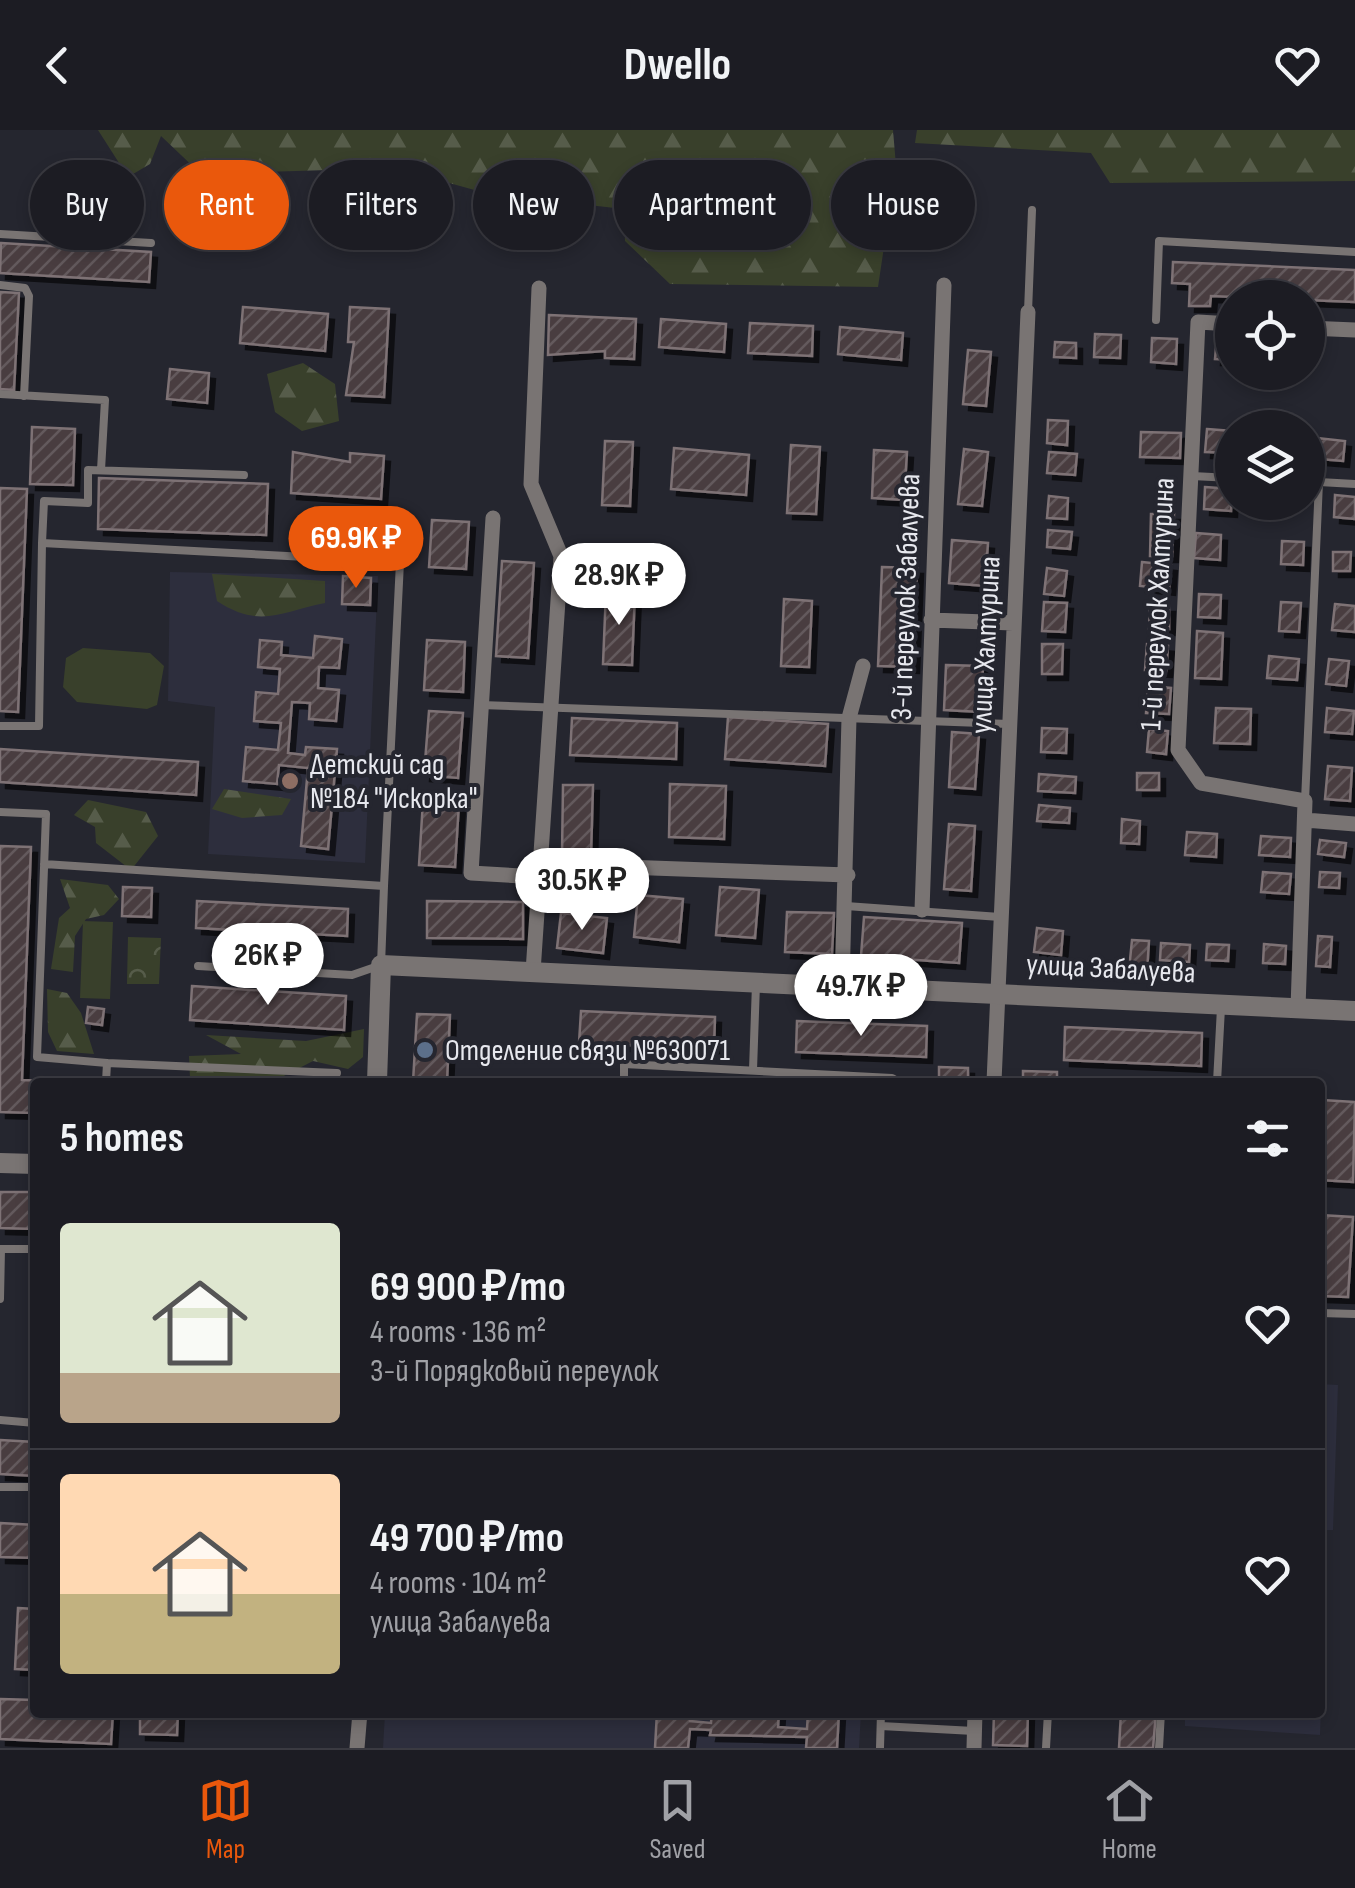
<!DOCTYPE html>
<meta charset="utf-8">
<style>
body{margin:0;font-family:"Sofia Sans Condensed",sans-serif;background:#292930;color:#f1f3f6;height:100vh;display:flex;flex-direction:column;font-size:38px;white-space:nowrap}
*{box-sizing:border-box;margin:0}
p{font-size:32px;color:#a0a1a6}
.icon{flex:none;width:55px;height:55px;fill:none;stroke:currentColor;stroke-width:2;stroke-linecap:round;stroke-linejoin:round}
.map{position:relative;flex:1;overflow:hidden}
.details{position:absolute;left:30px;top:948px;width:1295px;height:640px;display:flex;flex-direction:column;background:#1c1c23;border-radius:10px;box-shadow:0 5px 15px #0003,0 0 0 2px #3a3a41}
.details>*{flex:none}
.guide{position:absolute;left:30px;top:30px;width:1295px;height:90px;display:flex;gap:20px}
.fabs{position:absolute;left:1215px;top:150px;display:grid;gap:20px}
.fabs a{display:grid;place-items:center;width:110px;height:110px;border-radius:50%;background:#1c1c23;box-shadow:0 5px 15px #0003,0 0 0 2px #3a3a41;font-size:50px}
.price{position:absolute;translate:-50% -85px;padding:0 22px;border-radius:35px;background:#fff;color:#222;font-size:32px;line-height:65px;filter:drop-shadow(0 2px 5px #0008)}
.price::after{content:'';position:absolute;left:50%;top:60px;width:30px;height:22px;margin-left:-15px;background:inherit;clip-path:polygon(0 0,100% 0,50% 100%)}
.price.selected{background:#ea580c;color:#fff}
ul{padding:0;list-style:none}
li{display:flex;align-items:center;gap:30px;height:250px;padding:0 30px}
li+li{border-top:2px solid #3a3a41}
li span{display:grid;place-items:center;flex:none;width:280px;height:200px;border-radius:10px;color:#555}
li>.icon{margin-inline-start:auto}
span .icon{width:120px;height:120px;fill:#fffc;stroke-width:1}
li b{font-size:42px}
h2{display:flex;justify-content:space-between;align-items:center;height:120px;padding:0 30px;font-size:42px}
.chip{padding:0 35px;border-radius:45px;background:#1c1c23;box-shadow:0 5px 15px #0003,0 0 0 2px #3a3a41;font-size:35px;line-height:90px}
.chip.selected{background:#ea580c;color:#fff}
header{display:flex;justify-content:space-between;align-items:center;height:130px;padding:0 30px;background:#1c1c23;font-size:45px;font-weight:700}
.dock{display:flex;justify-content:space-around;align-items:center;height:140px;border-top:2px solid #3a3a41;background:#1c1c23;font-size:28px;color:#a0a1a6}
.dock a{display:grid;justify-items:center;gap:5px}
.dock .selected{color:#ea580c}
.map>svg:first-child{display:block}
</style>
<header><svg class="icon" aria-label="back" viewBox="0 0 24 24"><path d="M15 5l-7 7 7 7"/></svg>Dwello<svg class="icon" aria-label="heart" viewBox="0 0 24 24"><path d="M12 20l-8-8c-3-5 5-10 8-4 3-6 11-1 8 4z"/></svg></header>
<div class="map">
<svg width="1355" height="1618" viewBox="0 0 1355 1618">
<defs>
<pattern id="forest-firs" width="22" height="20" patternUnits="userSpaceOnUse" patternTransform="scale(2.5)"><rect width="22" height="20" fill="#39402b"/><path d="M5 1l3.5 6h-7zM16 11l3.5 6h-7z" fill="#565c4a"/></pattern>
<pattern id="park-crowns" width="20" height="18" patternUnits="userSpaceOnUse" patternTransform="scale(2.5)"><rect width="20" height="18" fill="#39402b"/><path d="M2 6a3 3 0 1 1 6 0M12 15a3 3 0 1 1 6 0" fill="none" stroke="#565c4a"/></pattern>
<pattern id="building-hatch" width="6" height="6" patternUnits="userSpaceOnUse" patternTransform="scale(2.5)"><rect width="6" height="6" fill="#493e41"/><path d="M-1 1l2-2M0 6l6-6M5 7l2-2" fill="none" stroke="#635a5d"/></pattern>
<filter id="shadow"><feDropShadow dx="6" dy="6" stdDeviation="0" flood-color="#0009"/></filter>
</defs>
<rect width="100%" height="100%" fill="#25262f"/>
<path fill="#2d2e3d" d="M170 442 378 446 365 733 208 724 215 577 168 571Z
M1320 1254 1338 1255 1333 1400H1320Z
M1320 1438H1326L1320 1605 1185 1596V1583L1320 1582Z
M385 1583H861L859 1618H383Z"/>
<path fill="#39402b" d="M83 518 150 523 164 536 157 575 147 579 77 572 63 557 66 528Z
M83 791 113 792 110 869 80 868Z"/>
<path fill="url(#forest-firs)" d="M98 0H893L896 36 878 157 670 154 625 111 624 79 489 64 395 38 201 44 161 6 150 34 128 47Z
M917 0H1355V51L1110 53 1091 23 915 13Z
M303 233 335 254 339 291 302 301 275 282 267 244Z
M212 444 325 451V473C280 482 260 499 217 471Z
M224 659 291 669 282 685 242 688 212 679Z
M88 670 146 682 158 706 131 740 96 713 95 697 74 685Z
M60 749 108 755 119 769 104 785 86 789 75 806 73 842 51 839 59 788 70 778Z
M47 859 67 863 81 883 94 924 57 921 48 902Z
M364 899 363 927 348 939 313 931 274 951 190 948 189 926 241 924 206 905 306 911Z"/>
<path fill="url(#park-crowns)" d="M128 807 161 808 159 854H127Z"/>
<path fill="url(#building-hatch)" stroke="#7e7275" stroke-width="2.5" filter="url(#shadow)" d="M1 113 151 122 149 152 0 143Z
M1173 132 1355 140V172L1211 166 1210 176H1189L1190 154 1172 153Z
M0 162 19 163 14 260 0 259Z
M243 177 328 184 325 221 240 213Z
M350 177 389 179 384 267 346 265 354 212H348Z
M549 185 636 189 634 229 605 228V221L548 225Z
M661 189 726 194 724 222 659 217Z
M750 193 813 196 812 226 748 223Z
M840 197 903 203 901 230 838 224Z
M1095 204 1121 205 1120 228 1094 227Z
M1217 206 1232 208V230L1215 229Z
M1152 208 1177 209 1176 234 1151 232Z
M1055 212 1076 213V228L1054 227Z
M968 220 991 222 986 276 963 274Z
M170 239 209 243 207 273 167 269Z
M1048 290 1068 291 1067 315 1047 313Z
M32 297 75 299 73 355 30 354Z
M1207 299 1232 301V323L1205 322Z
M1141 302 1181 303 1180 328 1140 327Z
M1308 307 1345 311 1343 331 1308 328Z
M605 311 633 312 630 376 602 375Z
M791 315 820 317 816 384 787 383Z
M674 318 749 325 746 365 671 359Z
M964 319 988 322 982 376 958 374Z
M874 320 907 322 904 370 872 368Z
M293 322 350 332V323L384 326 381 369 291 363Z
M1049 322 1077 324 1075 345 1047 343Z
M99 348 268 354 266 405 98 399Z
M1205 357 1232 359 1231 381 1204 379Z
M0 358 27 359 18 582 0 581Z
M1335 365 1355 367V389L1334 387Z
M1049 366 1068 368 1067 389 1047 388Z
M1151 384H1174L1172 426H1150Z
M432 390 469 392 466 439 429 437Z
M1048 400 1072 402 1070 419 1047 417Z
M1196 403 1221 405 1220 430 1194 428Z
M952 410 988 413 985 456 949 453Z
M1282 411 1304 412 1303 435 1281 434Z
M1333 422H1351L1350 441H1333Z
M502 431 534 433 528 528 496 526Z
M1142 432 1171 435 1169 459 1140 456Z
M882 437 917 438 913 537 878 536Z
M1047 438 1067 441 1064 466 1044 464Z
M343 446 371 448 370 475 342 474Z
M606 461 635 462 632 535 603 534Z
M1199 464 1221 465 1220 488 1198 487Z
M784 469 812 471 809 537 781 536Z
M1044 472 1067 473 1065 502 1042 501Z
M1281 472 1301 473 1299 502 1279 501Z
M1335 474 1355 476V502L1332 500Z
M1150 476H1169V499H1149Z
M1197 501 1223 503 1221 549 1195 548Z
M315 506 342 509 339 538 319 537 318 558 339 560 336 591 309 589 310 573 292 572 288 623 305 625 306 617 337 619 328 719 301 716 308 638 279 635 277 654 243 651 246 617 278 620 281 593 254 591 256 562 278 564 280 539 258 537 260 510 282 512 281 525 313 528Z
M427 510 465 512 463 562 424 560Z
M1042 514H1063L1062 544H1042Z
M1147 514 1168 516 1166 541 1145 540Z
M1269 526 1299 529 1297 550 1267 548Z
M1329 529 1349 531 1346 556 1326 554Z
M946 535 983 536 981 582 944 580Z
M1148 556 1171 558 1169 584 1146 583Z
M1216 578 1251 579 1250 614 1214 613Z
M1327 578 1354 581 1352 604 1325 602Z
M429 581 463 583 458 648 424 645Z
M728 587 828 594 825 636 725 629Z
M572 588 677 593 676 629 570 625Z
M1042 598 1067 599 1066 623 1041 622Z
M1149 599 1168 601 1166 624 1147 622Z
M952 602 979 604 975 659 949 657Z
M0 619 198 632 196 665 0 652Z
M1328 636 1352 638 1350 671 1325 669Z
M1137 643H1159V660H1137Z
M1039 644 1076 647 1075 663 1038 661Z
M670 654 726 656 724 709 669 707Z
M563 655H593L591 726 562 725Z
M423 671 459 673 455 737 419 735Z
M1039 675 1070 678 1069 693 1037 691Z
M1122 689 1140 691 1139 714 1121 713Z
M949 694 975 696 971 761 944 759Z
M1187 702 1217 704 1216 727 1185 725Z
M1261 706 1291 708 1290 727 1259 725Z
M1320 710 1346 713 1344 727 1318 724Z
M0 716 31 717 22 950 75 952H35V983L0 982Z
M1263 742 1291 744 1289 764 1261 762Z
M1320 742 1340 743 1339 758 1319 757Z
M123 757 152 758 151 787 122 786Z
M720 757 759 760 755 808 716 805Z
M638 765 683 769 679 812 634 807Z
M197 771 348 779 347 806 196 798Z
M427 771 523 772V809L427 808Z
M787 782 834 783 832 824 785 822Z
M561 783 607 788 603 823 557 818Z
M864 787 962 793 959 833 861 826Z
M1037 798 1063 801 1061 825 1034 822Z
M1318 806 1332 807 1330 837 1316 836Z
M1132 810 1149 811 1147 842 1129 840Z
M1161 813 1190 815 1189 832 1160 830Z
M1207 814 1229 815 1228 831 1206 830Z
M1264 814 1286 816 1285 834 1263 833Z
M192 856 346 866 344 900 190 890Z
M88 877 104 879 102 895 86 893Z
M581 881 715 887 714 919 579 913Z
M417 884 450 885 447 952H413Z
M797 891 927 896 926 927 796 922Z
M1065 897 1202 903 1201 936 1064 930Z
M939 937 968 938V952H939Z
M1023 941 1057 942V952H1023Z
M1322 970 1355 972 1353 1052 1320 1050Z
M0 1062H35V1099L0 1098Z
M1320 1085 1353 1087 1348 1167 1320 1166Z
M0 1310 35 1312V1346L0 1344Z
M0 1393 35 1395V1428L0 1427Z
M18 1478 35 1479V1540L15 1539Z
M0 1569 35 1570V1582H113L111 1614 0 1609Z
M140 1582H178L177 1605 140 1604Z
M657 1582H690V1591L711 1593 712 1582H779L778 1597 807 1599 808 1582H839L837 1618H806L807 1607 710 1605 711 1600 690 1599 688 1618H655Z
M994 1582H1028L1027 1616 993 1615Z
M1121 1582H1156L1153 1618H1119Z"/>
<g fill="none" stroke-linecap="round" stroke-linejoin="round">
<path stroke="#797473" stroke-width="8" d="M0 104 151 113
M0 155 25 158 29 166 24 266
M1028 182 1032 80
M1156 190 1159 111 1355 122
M0 264 105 270 101 340
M1192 346 1232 348
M1319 352 1355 354
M42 413 44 371 88 373V340L244 345
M481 575 1009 594
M0 596H39L42 413 400 432 384 756
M1305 671 1319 352 1308 351
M0 682 46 684 37 927 107 933 106 952
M44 734 384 756 381 835 352 845 198 836
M846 776 1000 787
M107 933 337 943
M753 940 756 854
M624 952V934L892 948 899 952
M1077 952H1145
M1217 952 1221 878
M0 1169 1 1119H35
M1320 1183 1355 1184
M0 1290 35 1293
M0 1357H35
M881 1596 974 1601
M880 1618 881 1582
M1046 1618 1048 1582
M1159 1618 1161 1582"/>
<path stroke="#797473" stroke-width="15" d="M1232 194 1198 192 1178 620 1201 653 1305 671 1298 878
M1308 198 1355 200
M493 388 471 743 540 747
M931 490 1013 493
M1305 690 1355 694
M540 734 848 745
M922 780 944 155
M533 842 561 426 531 354 539 158
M842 855 849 588 863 536
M994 952 1028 182
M357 1618 360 1582
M974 1618 975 1582"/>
<path stroke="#797473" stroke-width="20" d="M377 952 381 835 1355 881
M0 1033 35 1034"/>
</g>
<circle fill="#8d6e63" stroke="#25262f" stroke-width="4" cx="290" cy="651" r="10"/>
<circle fill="#5c6f8a" stroke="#25262f" stroke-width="4" cx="425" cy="920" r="10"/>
<g text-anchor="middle" stroke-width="8" stroke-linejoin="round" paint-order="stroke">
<g font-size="30" fill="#e7e8ee" stroke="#25262f">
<text transform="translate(905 467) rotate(-88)" y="10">3-й переулок Забалуева</text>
<text transform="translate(1157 474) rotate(-87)" y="10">1-й переулок Халтурина</text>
<text transform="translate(985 515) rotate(-87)" y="10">улица Халтурина</text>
<text transform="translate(1111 838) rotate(3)" y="10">улица Забалуева</text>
</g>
<g font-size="30" fill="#e7e8ee" stroke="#25262f" text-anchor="start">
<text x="310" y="644">Детский сад<tspan x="310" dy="34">№184 "Искорка"</tspan></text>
<text x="445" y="930">Отделение связи №630071</text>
</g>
</g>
</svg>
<div class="fabs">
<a><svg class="icon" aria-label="locate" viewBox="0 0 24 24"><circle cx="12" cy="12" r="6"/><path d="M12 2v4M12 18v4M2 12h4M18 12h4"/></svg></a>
<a><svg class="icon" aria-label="layers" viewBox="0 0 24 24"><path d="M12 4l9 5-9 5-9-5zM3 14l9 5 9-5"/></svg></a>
</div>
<b class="price selected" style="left:356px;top:461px">69.9K ₽</b>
<b class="price" style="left:619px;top:498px">28.9K ₽</b>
<b class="price" style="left:582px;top:803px">30.5K ₽</b>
<b class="price" style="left:268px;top:878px">26K ₽</b>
<b class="price" style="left:861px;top:909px">49.7K ₽</b>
<div class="guide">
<a class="chip">Buy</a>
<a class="chip selected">Rent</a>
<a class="chip">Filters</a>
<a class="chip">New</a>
<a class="chip">Apartment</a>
<a class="chip">House</a>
</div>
<section class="details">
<h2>5 homes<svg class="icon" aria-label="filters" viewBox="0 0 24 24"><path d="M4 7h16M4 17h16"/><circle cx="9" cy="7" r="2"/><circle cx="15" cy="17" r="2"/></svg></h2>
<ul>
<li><span style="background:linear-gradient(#dfe7d0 75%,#b9a48a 0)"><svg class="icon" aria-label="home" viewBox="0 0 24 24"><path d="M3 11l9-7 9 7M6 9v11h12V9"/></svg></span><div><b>69 900 ₽/mo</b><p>4 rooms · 136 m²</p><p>3-й Порядковый переулок</p></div><svg class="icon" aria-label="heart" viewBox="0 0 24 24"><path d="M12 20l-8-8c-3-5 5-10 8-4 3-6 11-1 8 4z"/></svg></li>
<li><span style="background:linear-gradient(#ffd9b3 60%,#c2b280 0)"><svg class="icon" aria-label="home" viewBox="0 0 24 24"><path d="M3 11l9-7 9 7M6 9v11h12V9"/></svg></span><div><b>49 700 ₽/mo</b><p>4 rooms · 104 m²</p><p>улица Забалуева</p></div><svg class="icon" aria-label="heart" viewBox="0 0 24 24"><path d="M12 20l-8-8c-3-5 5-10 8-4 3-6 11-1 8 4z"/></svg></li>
</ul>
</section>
</div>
<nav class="dock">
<a class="selected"><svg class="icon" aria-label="map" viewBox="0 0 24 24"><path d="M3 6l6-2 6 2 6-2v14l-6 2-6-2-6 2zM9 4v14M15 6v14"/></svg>Map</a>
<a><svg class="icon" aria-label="saved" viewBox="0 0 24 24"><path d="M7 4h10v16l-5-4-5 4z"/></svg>Saved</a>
<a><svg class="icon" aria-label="home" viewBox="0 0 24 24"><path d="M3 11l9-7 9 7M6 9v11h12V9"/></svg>Home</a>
</nav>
